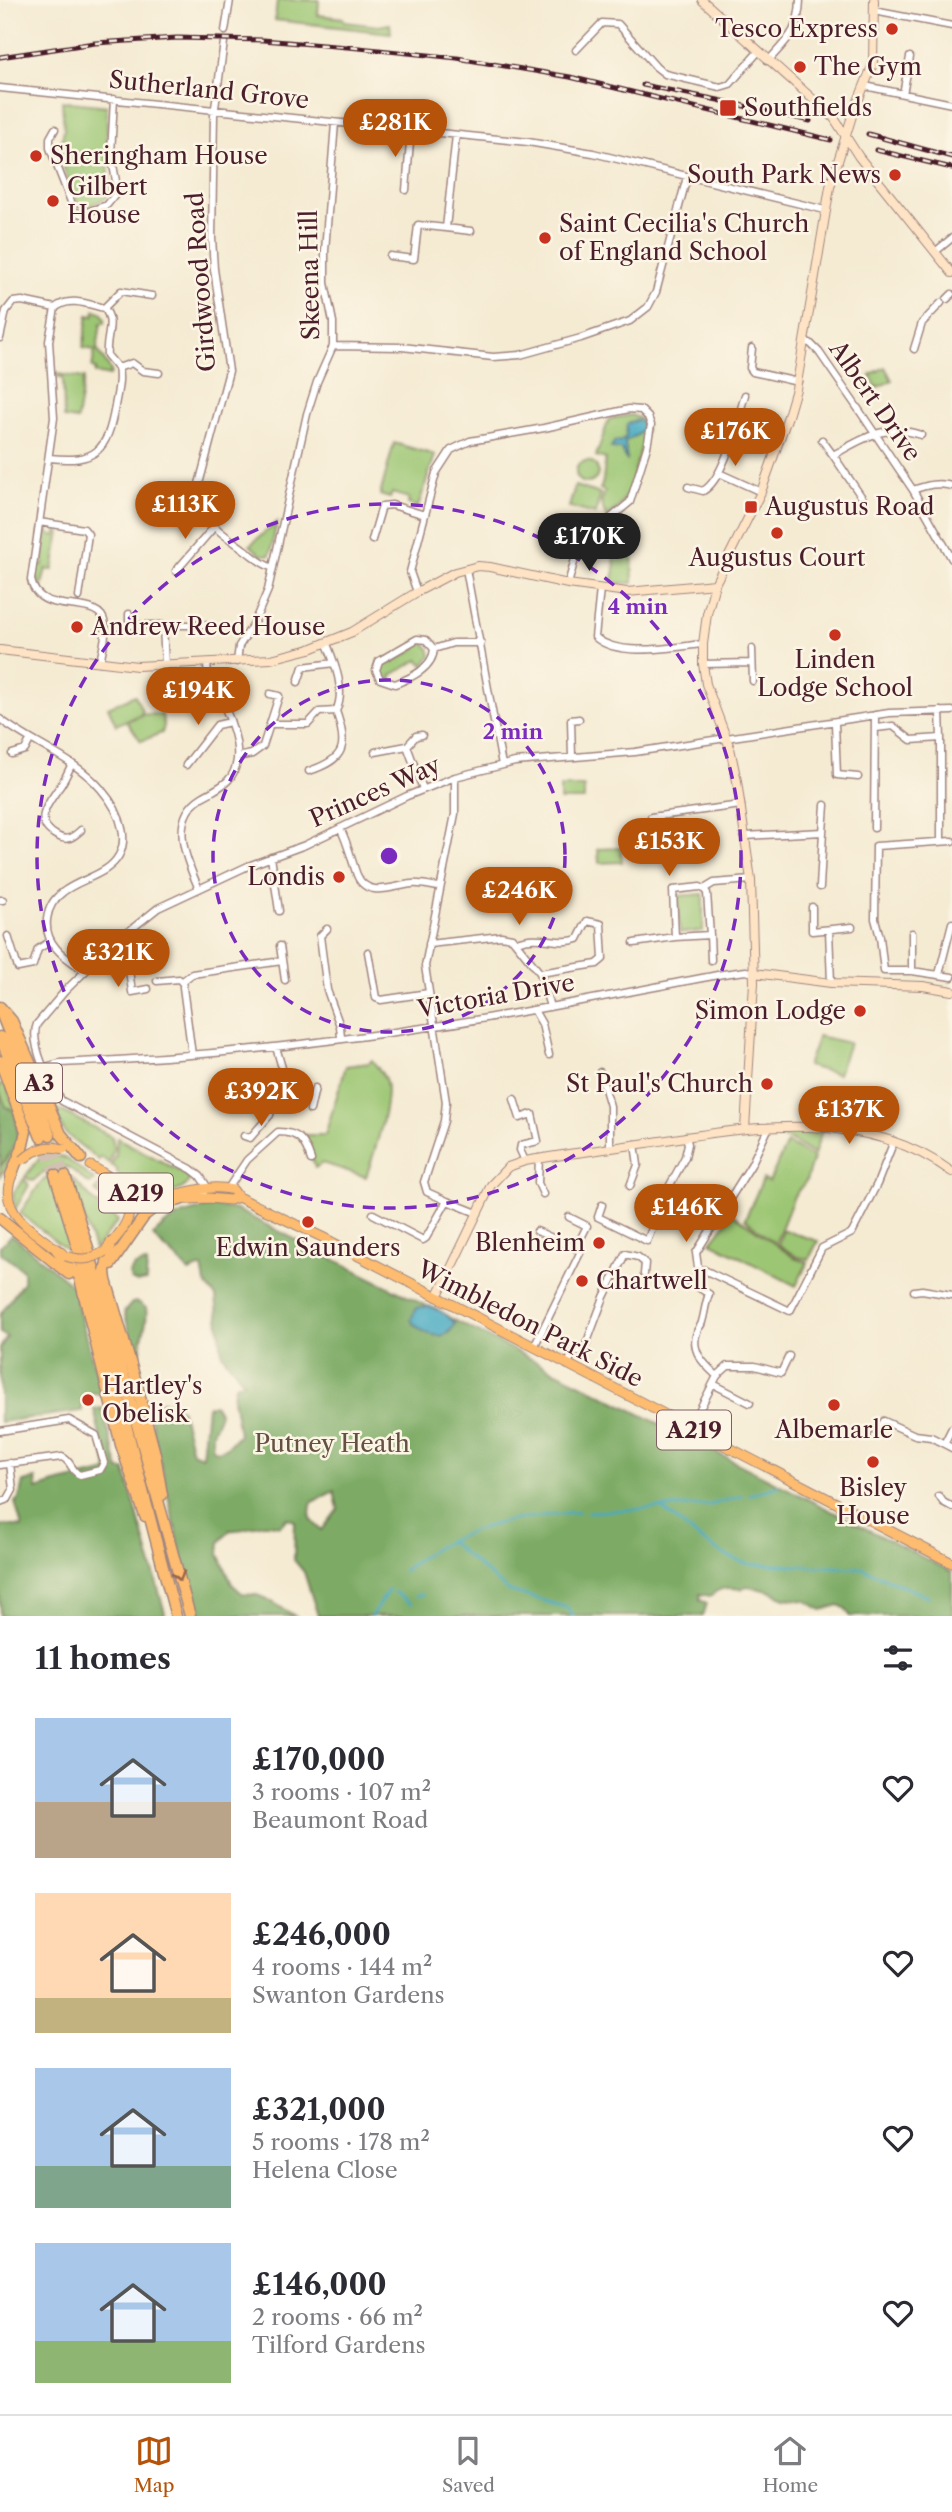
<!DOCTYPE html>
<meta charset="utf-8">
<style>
body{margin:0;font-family:"Libre Caslon Text",serif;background:#f7f7f7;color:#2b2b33;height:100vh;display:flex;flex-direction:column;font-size:26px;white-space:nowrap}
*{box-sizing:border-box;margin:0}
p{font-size:23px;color:#7c7c81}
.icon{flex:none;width:38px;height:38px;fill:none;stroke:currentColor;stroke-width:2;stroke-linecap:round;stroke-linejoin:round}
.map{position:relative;height:1616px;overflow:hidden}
.sheet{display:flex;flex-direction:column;background:#fff;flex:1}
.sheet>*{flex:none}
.price{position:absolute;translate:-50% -60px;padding:0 16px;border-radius:24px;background:#b45309;color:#fff;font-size:23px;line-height:46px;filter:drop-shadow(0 2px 4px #0008)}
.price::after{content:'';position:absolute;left:50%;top:42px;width:21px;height:16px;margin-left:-10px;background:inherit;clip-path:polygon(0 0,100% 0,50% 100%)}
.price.selected{background:#222;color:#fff}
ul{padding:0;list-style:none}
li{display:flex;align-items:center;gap:21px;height:175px;padding:0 35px}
li span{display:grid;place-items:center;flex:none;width:196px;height:140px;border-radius:0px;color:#555}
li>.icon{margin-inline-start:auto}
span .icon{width:84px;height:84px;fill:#fffc;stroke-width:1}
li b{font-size:30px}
h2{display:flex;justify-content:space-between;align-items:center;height:84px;padding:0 35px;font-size:30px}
.dock{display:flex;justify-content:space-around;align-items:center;height:98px;border-top:2px solid #e1e1e2;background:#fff;font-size:19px;color:#7c7c81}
.dock a{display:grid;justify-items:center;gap:4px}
.dock .selected{color:#b45309}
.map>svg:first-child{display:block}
</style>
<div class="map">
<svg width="952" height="1616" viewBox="0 0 952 1616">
<rect width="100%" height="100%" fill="#fcf5e5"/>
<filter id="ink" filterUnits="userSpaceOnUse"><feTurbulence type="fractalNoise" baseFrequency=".0143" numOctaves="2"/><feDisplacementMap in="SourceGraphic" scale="14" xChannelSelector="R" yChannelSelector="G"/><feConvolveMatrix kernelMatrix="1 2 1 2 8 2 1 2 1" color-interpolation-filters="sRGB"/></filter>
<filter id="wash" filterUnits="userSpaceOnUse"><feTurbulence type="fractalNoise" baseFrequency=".00686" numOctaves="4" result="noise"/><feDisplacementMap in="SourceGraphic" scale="28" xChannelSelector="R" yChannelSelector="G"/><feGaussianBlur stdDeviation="1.57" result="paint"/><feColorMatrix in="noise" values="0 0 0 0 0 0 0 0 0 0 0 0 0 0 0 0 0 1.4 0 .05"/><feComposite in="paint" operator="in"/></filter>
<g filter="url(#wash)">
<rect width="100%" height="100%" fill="#f5ebd3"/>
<path fill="#9cc673" stroke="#73724f" stroke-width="2" d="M277 0H319L318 15 343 18 344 22 379 26 390 24 391 33 275 20Z
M62 101 107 106V147L110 192 105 199 84 208 78 205 59 156 64 129Z
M95 310 101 312 105 318V323H101L97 349 111 371 110 376 95 373 96 369 92 368 95 350 83 348 88 315 94 316Z
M885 367 892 380 877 388 870 375Z
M58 374 84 378 77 420 64 418 63 378 58 377Z
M631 415 642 419 646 429 629 491 619 507 606 517 601 503 605 491 600 489C605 481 603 469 606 459L596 456 609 419Z
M394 443 435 455 418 507 408 504 409 498 392 493 390 498 380 495Z
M576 472a11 11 0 1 1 22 0a11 11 0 1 1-22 0Z
M575 486 601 494 595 514 569 507Z
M277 522 270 555H261L250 545Z
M46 530H49L48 534 56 536 57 531 60 532 53 570 46 569 41 589 36 575 38 565H43Z
M632 549 633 583H612L615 570 614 553Z
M421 641C428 645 430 648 431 656L424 665 418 660 392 675 391 682 382 678 379 670 387 658 392 663 416 648 414 642Z
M135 695 143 713 116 725 108 707Z
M145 714 162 715 164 726 162 733 141 741 127 721Z
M560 787H584V800H560Z
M621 848 622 862 599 863 598 849Z
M703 894V931L680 933 678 896Z
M818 1036 849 1043 838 1074 807 1066Z
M372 1060C376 1066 382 1072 385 1079 393 1097 373 1157 366 1177L323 1163 315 1168 305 1135H325L346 1066 369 1063Z
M5 1083 22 1126 20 1148 0 1176V1085Z
M52 1106 112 1137 114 1148 109 1163 101 1157 99 1160 65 1133Z
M776 1130H822L814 1155 790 1140 774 1135Z
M117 1138 189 1176C191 1195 152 1196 138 1191 130 1187 123 1179 117 1173V1169L111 1165 116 1154Z
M787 1143 813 1158 806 1181 794 1196 775 1244 745 1219 763 1179 769 1182Z
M54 1154 67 1159 94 1180 90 1184C84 1181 81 1177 76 1173 61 1160 45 1169 33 1181L25 1177 38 1159Z
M51 1175 75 1253 64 1248 20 1213 41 1182Z
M71 1177 93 1200 118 1221 94 1250Z
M24 1179 29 1185 15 1210 13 1193Z
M101 1185 120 1202 122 1213 96 1192 95 1190Z
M733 1214 796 1259 808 1262 796 1286 711 1242Z
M783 1230 818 1241 809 1259 797 1257 778 1244Z"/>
<path fill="#7dab65" stroke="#646548" stroke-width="2" fill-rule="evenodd" d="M0 1092 6 1107 14 1111C21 1138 18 1145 0 1167Z
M214 1206 237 1210 952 1572V1616H850L846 1609 839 1605 822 1610 806 1601 785 1598 769 1591 747 1586 741 1589C728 1587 720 1587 710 1596L700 1594V1600L707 1603 703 1616H318L304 1572 294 1560 295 1521 287 1518 280 1526C256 1519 252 1532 230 1530L220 1542 219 1554 232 1584 243 1594 257 1595 269 1600 295 1616H200L195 1605 180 1549 148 1407 163 1401 172 1408 181 1409 192 1452 202 1456 207 1406 215 1405 220 1413 212 1433V1449L218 1451 227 1447 239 1434 233 1398 235 1385 244 1382 222 1354 216 1297 205 1283 202 1267 189 1272C179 1258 164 1249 153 1236 173 1214 186 1213 214 1206ZM334 1491 338 1509 322 1530C310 1521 308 1516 312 1502Z
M12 1235 72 1285 102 1394 91 1393 82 1395V1411L0 1422V1348L7 1337 0 1333V1315L23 1282V1270L0 1252V1246Z
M147 1263 146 1281 137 1283 131 1280 129 1274C133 1266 137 1264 147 1263Z
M138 1302 146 1308C149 1324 140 1336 141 1351L136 1354 124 1312 132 1303Z
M102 1408 119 1470H125L165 1613 164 1616H0V1527L6 1525 22 1527 15 1502 19 1499 23 1482 36 1479 37 1489 55 1483 108 1471 94 1409Z"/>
<path fill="#43a9c2" stroke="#466476" stroke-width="2" d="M637 420 642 423C644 437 633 435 625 442L627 461 621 449 611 448 614 442 622 441 626 436 627 424Z
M429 1306 444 1313 455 1323C446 1345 421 1334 411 1320L416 1308Z"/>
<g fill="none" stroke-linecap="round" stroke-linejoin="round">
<path stroke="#43a9c2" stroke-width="2.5" d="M749 1495 778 1486
M662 1508C687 1529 716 1556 749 1564L862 1568 928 1597
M588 1512 710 1505 742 1496
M448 1540 507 1590 568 1608 573 1616
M403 1571C456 1527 512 1517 579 1512
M394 1592 411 1604
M416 1596 423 1595
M371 1616 389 1590"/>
</g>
</g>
<g filter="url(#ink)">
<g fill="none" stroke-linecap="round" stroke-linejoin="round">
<path stroke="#d3c2b1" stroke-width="10" stroke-dasharray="10 5" stroke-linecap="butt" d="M50 1135 65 1176
M41 1137 55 1175"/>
<g stroke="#a0857f" stroke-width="9">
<path id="street" d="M874 11 952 26
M225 31 230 0
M224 42 214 115 212 238 214 269 229 371 199 484C199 522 218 530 245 550 256 558 261 564 273 568
M576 50 602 23 618 24 656 67 665 74 720 87 730 84 758 52
M768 61C788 39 799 31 800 0
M865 86 952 104
M0 88 528 142 593 153 825 210
M903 94 910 57
M55 129 50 138V148L75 212 81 214 107 205 115 195 116 181 111 154 114 99
M406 190 411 130
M446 228 471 231
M935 252 952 238
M390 256 414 259 418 225 446 228 456 135
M947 299 952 294
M55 308C69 296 88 304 104 308 116 322 105 338 107 355L118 368
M104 308 121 291 152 296
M0 338 6 311 13 302 22 301 55 308 49 341 54 418 31 580C39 620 100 592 105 624 107 635 102 651 100 662
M805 342 810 343 819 352 861 413 913 490 952 559
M333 346 402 347 493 357 520 355 581 338 630 321 648 307 656 292 687 177
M752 348 750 368 753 372 798 382
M914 349 922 323 941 303
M822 440 833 455
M49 458C96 463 107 452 115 406 117 394 121 380 118 368L132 363 143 371 159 373
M719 473 761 492
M688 487 703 491C725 479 737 420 745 395
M913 490C927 485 938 482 952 486
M865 502 833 455C865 438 884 423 921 435
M39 522 84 529 88 534 79 597
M372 540 382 506 392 505 425 515
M466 569 502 765
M176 571 214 527
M600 589 595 637C618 658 674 647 703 644
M417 592 410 572 436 473 451 450 470 441 544 428 629 409 641 410 648 417 651 425 647 447 630 502 584 540 575 559 568 584
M129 614V625H205
M163 625 165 666
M417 639 426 640 434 649C433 668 411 678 395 684L380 679 376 670 379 661Z
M434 649 453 643H481
M752 649 753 681
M237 662 239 646 254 623 268 590 307 414 317 382 333 346V322L325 283V251L335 123
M703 664 752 663
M298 682 303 667 334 663
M0 719C32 744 75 758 101 789 120 811 137 848 106 869 93 878 76 882 63 892 45 905 41 931 56 948 63 957 75 964 85 971
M835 723 837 775 858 777
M272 724H308L319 712 336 711
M876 728 893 726 911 740 941 738 940 711
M422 735 416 736 407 746 423 789
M941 738V841
M375 752 407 746
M12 754 25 750 30 740
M237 757 252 754 263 746 279 696 270 694
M572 757 571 720 579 719
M72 764C67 773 64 782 58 789 47 805 32 822 57 836 68 842 73 837 81 830
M186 765 217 725 230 722
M309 771C346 759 348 746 336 711 346 691 335 664 327 644
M651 817 741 805
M340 828C348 843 351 859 357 875 367 899 393 886 412 884 421 883 430 886 439 887
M874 828 875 715
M823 832 825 805
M745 836 823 832 820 887
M271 857 279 911
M199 889C186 860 168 818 202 797 219 787 234 783 237 760 239 744 231 721 225 708 216 690 208 685 207 664
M0 900H3
M812 907V931L852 927
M327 929 320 936 327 990 340 1026 341 1038
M829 930 831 983
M912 933V971H884L880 937 875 919 876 846 952 841
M710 935 711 960
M8 936 18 968 33 965 38 949 51 941
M675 937 710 935 707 893 704 889
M118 939 126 948 132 992 148 989
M517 942C539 933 557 946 578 939L587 921 601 924 603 959 597 964 540 973
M634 943 675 937 673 890 700 887 704 889 714 883 751 880
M429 944 501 936 512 938 540 973 550 1007
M280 946 285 980
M368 952 376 998 381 1000 428 993
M912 971 952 977
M939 974 952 923
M157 981 179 979 183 984
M534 1010 542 1024 549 1055
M192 1055 183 987 184 980 192 974 282 961
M45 1067 60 1063C185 1058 311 1045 436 1026 532 1012 627 992 723 974L746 971 754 973
M600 1072 610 1106V1148
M277 1089 313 1097
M514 1099 520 1118 532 1114 538 1141 521 1145 520 1150 525 1161
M310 1110 315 1088
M769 1127 751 1165 696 1253 698 1267 790 1311 822 1248 852 1233 877 1184 894 1141
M244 1136 250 1138 270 1115 277 1089 282 1068 276 1047
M539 1158 538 1183 543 1194
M630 1186 638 1165 635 1144
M227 1190 247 1160 278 1132C300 1132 305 1142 311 1160
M202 1198 206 1185 200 1176 191 1169 62 1101C50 1086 29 1042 37 1024L65 991 114 943 158 908 248 866 305 845 407 796 455 777 515 762 635 752 889 713 952 711
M447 1201 477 1213
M602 1205 598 1217 647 1241 670 1185 685 1157 688 1144 686 1136
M373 1214 423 1240 426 1238 447 1201 427 1192 424 1182 444 1121 446 1102 425 966 455 814V777
M569 1217 587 1226 578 1244 581 1251
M688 1281 709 1294C705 1304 705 1312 702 1322 701 1327 698 1327 697 1332 690 1351 704 1364 717 1376
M914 1291 922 1290 952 1295
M534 1347 581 1251 537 1231
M567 1365 574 1352 584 1350 604 1297 625 1254 638 1257 645 1263 644 1274
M713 1384 750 1403
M690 1428 717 1376 728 1366H755L781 1373 789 1356
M0 1431 69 1420 96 1435 104 1463 100 1470 80 1475C71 1472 72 1461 62 1457L0 1465
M875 1436 884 1421 915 1435 931 1437 952 1448
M944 1444 952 1428
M939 1496 943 1502 952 1507
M0 1502 8 1499 13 1490 10 1463"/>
</g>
<g stroke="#a0857f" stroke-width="10">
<path id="secondary" d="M702 0 834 118 859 157 952 273
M0 650 137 666 271 659 310 649 352 632 417 592 455 572 478 566 490 567 568 584 627 592 715 584
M754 973 831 983 923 986 952 991
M745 1129 754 983 751 880 737 781 730 748 706 684 703 664V644L707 614 715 584 761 492 788 416 796 389 830 187 852 116 873 64 874 0
M437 1297 491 1185 508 1167 525 1161C565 1154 606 1149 647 1143 748 1127 863 1106 952 1172"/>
</g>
<g stroke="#a0857f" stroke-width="11">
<path id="primary" d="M91 1166C106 1174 135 1195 150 1196 179 1199 202 1182 233 1190L238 1197 322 1237 952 1563
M14 1171C0 1198 13 1217 35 1233 44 1240 53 1247 62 1253
M105 1178C138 1205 135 1218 107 1248
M174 1200 208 1198 230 1200 238 1197"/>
</g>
<g stroke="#a0857f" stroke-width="13">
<path id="highway" d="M0 1007 12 1021 61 1134 81 1158
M1 1013 50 1135
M0 1037 41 1137
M0 1061 26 1131 22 1149 11 1175
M55 1175C102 1320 136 1469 176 1616
M65 1176 89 1251 190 1616
M0 1218 69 1274
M111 1243 105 1271 106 1280 136 1382 155 1454 162 1495
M57 1250 79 1276 81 1283 121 1445 145 1516
M111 1264 145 1215 155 1207 180 1200"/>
</g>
<use href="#street" stroke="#fff" stroke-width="6"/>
<use href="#secondary" stroke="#fee4c5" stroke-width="8"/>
<use href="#primary" stroke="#fdbc6f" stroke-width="9"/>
<use href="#highway" stroke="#fdbc6f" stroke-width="10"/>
<g stroke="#4a1f2b" stroke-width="5">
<path id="rail" d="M0 57 95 43 177 38 263 40 359 48 457 58 570 77 831 140
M643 85 718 100 810 121
M868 134 952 157
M876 150 952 168"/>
</g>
<use href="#rail" stroke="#fcf5e5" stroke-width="2.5" stroke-dasharray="8" stroke-linecap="butt"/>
<g stroke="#a0857f" stroke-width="11" stroke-linecap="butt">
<path id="primary-bridge" d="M23 1160C36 1148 48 1145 64 1149
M66 1256C81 1261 90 1260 104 1252"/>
</g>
<use href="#primary-bridge" stroke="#fdbc6f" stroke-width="9"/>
</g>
<defs><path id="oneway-chevron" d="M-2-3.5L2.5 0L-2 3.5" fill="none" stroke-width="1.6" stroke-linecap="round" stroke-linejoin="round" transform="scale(1.75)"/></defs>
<use stroke="#9b664a" href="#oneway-chevron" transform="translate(179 1576) rotate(75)"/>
</g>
<g fill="none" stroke="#7b2cbf" stroke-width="3.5" stroke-dasharray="12 9">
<circle cx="389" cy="856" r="176"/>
<circle cx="389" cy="856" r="352"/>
</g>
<g fill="#c8321e" stroke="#fcf5e5" stroke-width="2.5">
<circle cx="892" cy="29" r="7"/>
<circle cx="800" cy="67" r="7"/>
<rect x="719" y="99" width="18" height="18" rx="3.5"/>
<circle cx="36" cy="156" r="7"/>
<circle cx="895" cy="175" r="7"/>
<circle cx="53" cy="201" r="7"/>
<circle cx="545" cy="238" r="7"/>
<rect x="744" y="500" width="14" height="14" rx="3.5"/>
<circle cx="777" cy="533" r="7"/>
<circle cx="77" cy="627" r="7"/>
<circle cx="835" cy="635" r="7"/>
<circle cx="339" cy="877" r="7"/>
<circle cx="860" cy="1011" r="7"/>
<circle cx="767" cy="1084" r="7"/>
<circle cx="308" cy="1222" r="7"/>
<circle cx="599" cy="1243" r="7"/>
<circle cx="582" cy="1281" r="7"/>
<circle cx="88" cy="1400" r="7"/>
<circle cx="834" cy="1405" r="7"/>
<circle cx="873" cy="1462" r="7"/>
</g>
<g text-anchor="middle" stroke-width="5" stroke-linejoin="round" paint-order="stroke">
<g fill="#fcf5e5" stroke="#7f5f63" stroke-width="2">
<rect x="16" y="1063.5" width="46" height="39" rx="5"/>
<rect x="99" y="1173.5" width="74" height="39" rx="5"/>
<rect x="657" y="1410.5" width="74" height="39" rx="5"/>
</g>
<g font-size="23" font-weight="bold" fill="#4a1f2b">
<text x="39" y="1091">A3</text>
<text x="136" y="1201">A219</text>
<text x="694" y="1438">A219</text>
</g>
<g font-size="24" fill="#4a1f2b" stroke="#fcf5e5" text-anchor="start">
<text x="878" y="37" text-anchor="end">Tesco Express</text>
<text x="814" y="75">The Gym</text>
<text x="744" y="116">Southfields</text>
<text x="50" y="164">Sheringham House</text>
<text x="881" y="183" text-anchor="end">South Park News</text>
<text x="67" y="195">Gilbert<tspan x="67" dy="28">House</tspan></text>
<text x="559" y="232">Saint Cecilia's Church<tspan x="559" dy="28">of England School</tspan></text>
<text x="765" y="515">Augustus Road</text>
<text x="777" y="566" text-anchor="middle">Augustus Court</text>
<text x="91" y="635">Andrew Reed House</text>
<text x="835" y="668" text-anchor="middle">Linden<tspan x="835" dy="28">Lodge School</tspan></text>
<text x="325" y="885" text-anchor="end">Londis</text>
<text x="846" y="1019" text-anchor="end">Simon Lodge</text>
<text x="753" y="1092" text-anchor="end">St Paul's Church</text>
<text x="585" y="1251" text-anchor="end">Blenheim</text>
<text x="308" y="1256" text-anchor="middle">Edwin Saunders</text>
<text x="596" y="1289">Chartwell</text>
<text x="102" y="1394">Hartley's<tspan x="102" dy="28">Obelisk</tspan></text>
<text x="834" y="1438" text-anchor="middle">Albemarle</text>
<text x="873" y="1496" text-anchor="middle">Bisley<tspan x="873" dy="28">House</tspan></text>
</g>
<g font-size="24" fill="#4a1f2b" stroke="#fcf5e5">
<text transform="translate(209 90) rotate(6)" y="8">Sutherland Grove</text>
<text transform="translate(310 275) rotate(-91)" y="8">Skeena Hill</text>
<text transform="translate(201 282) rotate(-94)" y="8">Girdwood Road</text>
<text transform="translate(875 401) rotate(55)" y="8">Albert Drive</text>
<text transform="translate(375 792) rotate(-24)" y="8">Princes Way</text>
<text transform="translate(496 996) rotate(-10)" y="8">Victoria Drive</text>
<text transform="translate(530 1324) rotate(27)" y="8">Wimbledon Park Side</text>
</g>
<g font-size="24" fill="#635141" stroke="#fcf5e5">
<text x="332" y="1452">Putney Heath</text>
</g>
</g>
<circle cx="389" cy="856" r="10" fill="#7b2cbf" stroke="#fcf5e5" stroke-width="3.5"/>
<g font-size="21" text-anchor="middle" font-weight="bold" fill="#7b2cbf" stroke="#fcf5e5" stroke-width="5" stroke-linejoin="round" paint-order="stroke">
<text x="638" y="614">4 min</text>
<text x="513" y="739">2 min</text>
</g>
</svg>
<b class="price" style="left:395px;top:159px">£281K</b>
<b class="price" style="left:735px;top:468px">£176K</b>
<b class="price" style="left:185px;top:541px">£113K</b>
<b class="price selected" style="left:589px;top:573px">£170K</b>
<b class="price" style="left:198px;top:727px">£194K</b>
<b class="price" style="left:669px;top:878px">£153K</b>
<b class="price" style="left:519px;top:927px">£246K</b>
<b class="price" style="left:118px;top:989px">£321K</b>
<b class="price" style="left:261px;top:1128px">£392K</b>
<b class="price" style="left:849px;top:1146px">£137K</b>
<b class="price" style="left:686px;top:1244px">£146K</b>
</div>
<section class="sheet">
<h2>11 homes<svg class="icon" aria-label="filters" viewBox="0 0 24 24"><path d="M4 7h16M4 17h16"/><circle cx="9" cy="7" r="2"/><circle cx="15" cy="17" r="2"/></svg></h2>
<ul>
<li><span style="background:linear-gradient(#a9c7e8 60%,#b9a48a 0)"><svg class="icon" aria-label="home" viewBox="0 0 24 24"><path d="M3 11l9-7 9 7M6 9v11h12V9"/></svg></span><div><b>£170,000</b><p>3 rooms · 107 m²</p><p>Beaumont Road</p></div><svg class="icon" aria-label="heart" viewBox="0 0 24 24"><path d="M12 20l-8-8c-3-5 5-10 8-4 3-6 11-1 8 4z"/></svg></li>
<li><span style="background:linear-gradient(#ffd9b3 75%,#c2b280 0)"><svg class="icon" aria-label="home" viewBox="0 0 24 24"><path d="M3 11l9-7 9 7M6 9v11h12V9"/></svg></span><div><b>£246,000</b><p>4 rooms · 144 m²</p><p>Swanton Gardens</p></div><svg class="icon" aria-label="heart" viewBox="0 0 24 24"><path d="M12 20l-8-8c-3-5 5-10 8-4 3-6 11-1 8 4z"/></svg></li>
<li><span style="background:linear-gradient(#a9c7e8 70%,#7fa58c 0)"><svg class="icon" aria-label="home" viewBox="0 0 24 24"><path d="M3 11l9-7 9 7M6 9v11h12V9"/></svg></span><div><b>£321,000</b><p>5 rooms · 178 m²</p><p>Helena Close</p></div><svg class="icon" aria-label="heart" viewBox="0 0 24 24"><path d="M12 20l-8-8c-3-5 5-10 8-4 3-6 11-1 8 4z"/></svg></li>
<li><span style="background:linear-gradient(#a9c7e8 70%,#8fb573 0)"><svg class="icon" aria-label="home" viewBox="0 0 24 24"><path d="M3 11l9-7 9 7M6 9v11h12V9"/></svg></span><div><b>£146,000</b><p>2 rooms · 66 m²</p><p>Tilford Gardens</p></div><svg class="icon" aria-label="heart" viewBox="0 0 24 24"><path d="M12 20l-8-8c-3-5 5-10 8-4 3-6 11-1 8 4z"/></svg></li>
</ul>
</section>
<nav class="dock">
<a class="selected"><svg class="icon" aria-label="map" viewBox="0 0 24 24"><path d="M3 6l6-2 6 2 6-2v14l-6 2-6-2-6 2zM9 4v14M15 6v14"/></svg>Map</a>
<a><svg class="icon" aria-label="saved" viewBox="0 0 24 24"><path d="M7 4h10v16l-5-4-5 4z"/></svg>Saved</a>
<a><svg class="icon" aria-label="home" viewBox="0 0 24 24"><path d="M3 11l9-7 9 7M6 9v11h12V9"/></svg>Home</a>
</nav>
